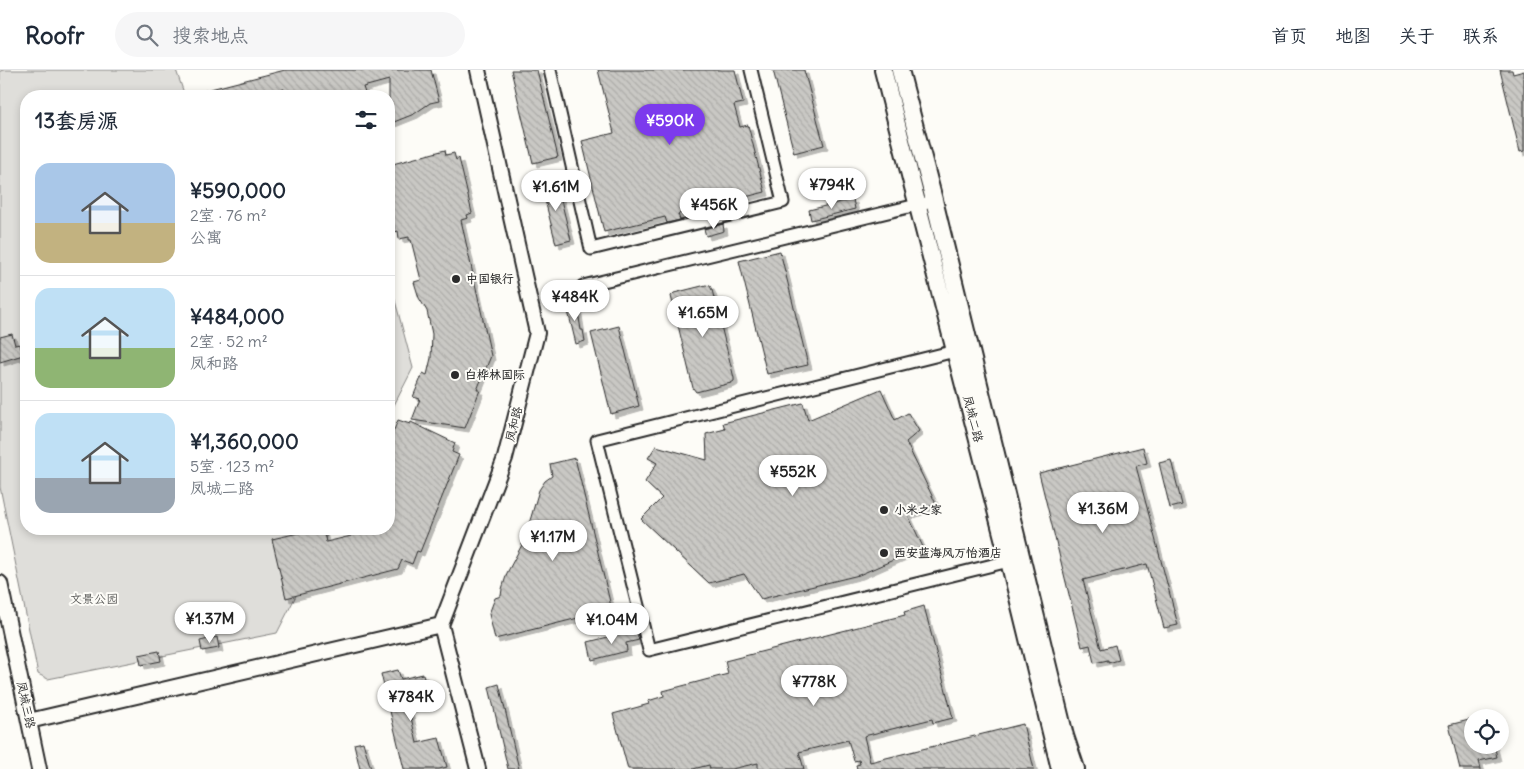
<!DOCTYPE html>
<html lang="zh">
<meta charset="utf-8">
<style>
body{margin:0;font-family:Delius,"LXGW WenKai TC",sans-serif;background:#f6f6f7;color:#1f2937;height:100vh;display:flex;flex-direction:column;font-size:19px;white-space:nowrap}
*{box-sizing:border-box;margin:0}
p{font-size:16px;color:#747a83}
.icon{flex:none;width:28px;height:28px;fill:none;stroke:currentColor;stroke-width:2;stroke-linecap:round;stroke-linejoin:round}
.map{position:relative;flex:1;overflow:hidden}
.side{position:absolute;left:20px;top:20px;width:375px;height:445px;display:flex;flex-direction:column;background:#fff;border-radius:20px;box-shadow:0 2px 8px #0003}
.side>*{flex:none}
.controls{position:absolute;left:1464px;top:639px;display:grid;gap:10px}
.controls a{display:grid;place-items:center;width:45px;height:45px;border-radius:50%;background:#fff;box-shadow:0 2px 8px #0003;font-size:25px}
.price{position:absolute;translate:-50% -42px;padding:0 11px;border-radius:18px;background:#fff;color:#222;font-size:16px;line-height:32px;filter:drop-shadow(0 1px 2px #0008)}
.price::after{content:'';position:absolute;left:50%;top:30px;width:15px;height:11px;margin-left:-8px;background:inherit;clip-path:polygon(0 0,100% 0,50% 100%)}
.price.selected{background:#7c3aed;color:#fff}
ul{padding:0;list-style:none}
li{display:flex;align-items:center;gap:15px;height:125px;padding:0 15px}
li+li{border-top:1px solid #e0e1e3}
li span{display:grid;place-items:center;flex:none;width:140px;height:100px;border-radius:15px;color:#555}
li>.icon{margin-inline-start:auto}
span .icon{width:60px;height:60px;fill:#fffc;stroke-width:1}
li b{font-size:21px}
h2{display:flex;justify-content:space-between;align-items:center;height:60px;padding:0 15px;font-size:21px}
header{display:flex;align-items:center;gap:30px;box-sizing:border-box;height:70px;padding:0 25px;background:#fff;border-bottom:1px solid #e0e1e3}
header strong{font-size:24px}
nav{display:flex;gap:28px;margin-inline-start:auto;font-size:18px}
.search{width:350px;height:45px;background:#f6f6f7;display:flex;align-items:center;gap:12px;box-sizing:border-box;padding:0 18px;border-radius:28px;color:#747a83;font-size:19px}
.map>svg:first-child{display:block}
</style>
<header>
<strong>Roofr</strong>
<div class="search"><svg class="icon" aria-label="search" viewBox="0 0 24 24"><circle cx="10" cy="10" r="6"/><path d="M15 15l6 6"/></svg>搜索地点</div>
<nav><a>首页</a><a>地图</a><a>关于</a><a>联系</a></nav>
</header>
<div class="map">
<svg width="1524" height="699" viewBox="0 0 1524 699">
<defs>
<pattern id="building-back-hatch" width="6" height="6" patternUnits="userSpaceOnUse" patternTransform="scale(1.25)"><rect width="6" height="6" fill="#c9c8c4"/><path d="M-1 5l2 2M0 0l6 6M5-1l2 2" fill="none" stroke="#adaca9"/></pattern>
<filter id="shadow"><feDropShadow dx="4" dy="4" stdDeviation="0" flood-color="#0004"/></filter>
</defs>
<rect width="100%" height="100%" fill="#fdfcf7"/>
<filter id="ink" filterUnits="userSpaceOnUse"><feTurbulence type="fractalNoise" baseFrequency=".02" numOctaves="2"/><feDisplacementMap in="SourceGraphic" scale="10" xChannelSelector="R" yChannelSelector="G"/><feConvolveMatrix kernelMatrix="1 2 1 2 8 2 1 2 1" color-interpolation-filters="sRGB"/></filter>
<g filter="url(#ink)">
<path fill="#dfdeda" stroke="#858482" d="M4 0H176L185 26H26V459H330L277 563 48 609 38 604 0 417V1Z
M389 208 413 298 389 345Z"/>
<path fill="url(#building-back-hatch)" stroke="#2b2b2b" filter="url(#shadow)" d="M285 0H431L439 31 430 33 414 44 389 54V10L363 17 366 26H336L335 23 320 26H286L284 19 256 26H196L195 23Z
M511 0H537L558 87 533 93Z
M598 0H735L743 33 734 35 740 57 748 55 765 122 718 134 719 140 700 145 699 139 678 144 680 150 667 153 665 147 604 162 582 71 614 63Z
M773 0H804L824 75 794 83Z
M1500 0H1512L1513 4 1524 1V81L1520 82Z
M445 80 446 85 454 83 456 90 459 88 472 143 467 145 468 148 461 150 491 286 477 320H480L465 358 412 350 420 329 413 327 423 303 427 305 431 288 432 264 427 241 419 228 414 212 421 210 411 170H409V167L399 169 398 161 395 162 389 135V95Z
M556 110 571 170 556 174 541 114Z
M853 129 855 139 811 150 809 140Z
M723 154 724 161 706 166 704 159Z
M780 181 808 295 767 304 739 191Z
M706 215 710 216 712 220 734 308V311L731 313 696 322 693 318 671 226 674 223Z
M576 230 581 260H583L585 271 576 274 566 233Z
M619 256 639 336 611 344 591 263Z
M12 264 15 275 20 274 23 285 0 292V267Z
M881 319 895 350 908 343 919 361 906 372 936 434 908 445 923 477 859 505 761 529 744 504 709 513 641 449 662 428 645 412 657 393 648 388 656 376 707 390 706 364 725 359 723 353 803 333 808 350Z
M398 350 410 354 411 352 455 373 452 382 459 385 420 482 417 481 412 494 402 490 398 499 286 528 272 469 316 459H323L326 472 351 466 354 459H389V372Z
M1143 377 1147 393 1136 396 1178 555 1164 558 1147 494 1083 510 1101 579 1115 575 1119 590 1108 593V590L1094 593 1090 575 1082 577 1039 403Z
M575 388 610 532V536L602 542 495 569 489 544 495 528 501 526 502 519 507 503 524 471 539 420 545 411 552 406 550 394Z
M1171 390 1182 435 1170 438 1159 393Z
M924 536 953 648 933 653 932 649 864 666 870 692 1023 654 1034 699H857L856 695 860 694 859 690 854 691 848 670 799 682 804 699H758V693L732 699H710L709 695 693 699H628L613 644 649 634 648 631 664 626 663 621 728 604 725 591 905 545 904 542Z
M636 560 639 570 626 573 627 581 592 590 588 572Z
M217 567 219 578 202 581 200 571Z
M159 581 161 591 141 595 139 585Z
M398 600 401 609 423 604 430 633 409 639 417 673 439 668 447 697 439 699H404L381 604Z
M499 614 519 699H508L489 617Z
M1469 650 1472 665V675H1494L1497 687 1479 691 1481 699H1460L1449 655Z
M363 672 371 699H360L354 674Z"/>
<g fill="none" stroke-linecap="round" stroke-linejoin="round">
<g stroke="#2b2b2b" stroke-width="15">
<path id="minor" d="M550 0 591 179 783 132 751 0
M583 216 925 133
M955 281 597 370 649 580 1009 491"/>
</g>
<g stroke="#2b2b2b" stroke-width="18">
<path id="tertiary" d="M478 0 537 263 505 388 441 555 478 699
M0 513 39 699
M29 651 441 555"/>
</g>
<g stroke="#2b2b2b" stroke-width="20">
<path id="secondary" d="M883 0 1009 491 1060 699
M900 0 934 130 1065 666 1076 699"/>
</g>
<use href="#minor" stroke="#fdfcf7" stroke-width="11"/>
<use href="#tertiary" stroke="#fdfcf7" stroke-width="14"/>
<use href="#secondary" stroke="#fdfcf7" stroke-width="16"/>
</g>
</g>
<g fill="#2b2b2b" stroke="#fdfcf7" stroke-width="2">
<circle cx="456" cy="209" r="5"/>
<circle cx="455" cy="305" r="5"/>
<circle cx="884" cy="440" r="5"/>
<circle cx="884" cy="483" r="5"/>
</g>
<g text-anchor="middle" stroke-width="4" stroke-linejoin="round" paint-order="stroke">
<g font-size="12" font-weight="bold" fill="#2b2b2b" stroke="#fdfcf7" text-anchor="start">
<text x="466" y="213">中国银行</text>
<text x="465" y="309">白桦林国际</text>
<text x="894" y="444">小米之家</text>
<text x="894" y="487">西安蓝海风万怡酒店</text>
</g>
<g font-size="12" fill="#2b2b2b" stroke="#fdfcf7">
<text transform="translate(973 349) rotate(76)" y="4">凤城二路</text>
<text transform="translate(514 354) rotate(-76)" y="4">凤和路</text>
<text transform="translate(26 635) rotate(78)" y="4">凤城三路</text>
</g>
<g font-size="12" fill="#585857" stroke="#fdfcf7">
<text x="94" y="533">文景公园</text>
</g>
</g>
</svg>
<div class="controls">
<a><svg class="icon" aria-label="locate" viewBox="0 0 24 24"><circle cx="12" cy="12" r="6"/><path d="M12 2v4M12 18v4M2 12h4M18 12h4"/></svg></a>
</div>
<b class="price selected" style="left:670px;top:76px">¥590K</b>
<b class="price" style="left:832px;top:140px">¥794K</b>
<b class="price" style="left:556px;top:142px">¥1.61M</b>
<b class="price" style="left:714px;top:160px">¥456K</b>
<b class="price" style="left:575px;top:252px">¥484K</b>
<b class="price" style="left:703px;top:268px">¥1.65M</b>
<b class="price" style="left:793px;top:427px">¥552K</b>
<b class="price" style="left:1103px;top:464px">¥1.36M</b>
<b class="price" style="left:553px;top:492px">¥1.17M</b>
<b class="price" style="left:210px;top:574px">¥1.37M</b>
<b class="price" style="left:612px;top:575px">¥1.04M</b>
<b class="price" style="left:814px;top:637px">¥778K</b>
<b class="price" style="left:411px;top:652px">¥784K</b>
<section class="side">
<h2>13套房源<svg class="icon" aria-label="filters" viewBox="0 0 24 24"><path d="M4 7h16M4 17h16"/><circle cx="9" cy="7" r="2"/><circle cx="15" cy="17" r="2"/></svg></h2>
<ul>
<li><span style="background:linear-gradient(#a9c7e8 60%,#c2b280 0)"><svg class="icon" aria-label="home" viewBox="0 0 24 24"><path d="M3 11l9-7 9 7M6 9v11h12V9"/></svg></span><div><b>¥590,000</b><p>2室 · 76 m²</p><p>公寓</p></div></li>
<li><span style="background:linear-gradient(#bfe0f5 60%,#8fb573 0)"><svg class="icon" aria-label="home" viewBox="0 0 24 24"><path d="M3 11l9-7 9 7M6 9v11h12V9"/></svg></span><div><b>¥484,000</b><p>2室 · 52 m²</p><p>凤和路</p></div></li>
<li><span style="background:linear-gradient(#bfe0f5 65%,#9aa5b1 0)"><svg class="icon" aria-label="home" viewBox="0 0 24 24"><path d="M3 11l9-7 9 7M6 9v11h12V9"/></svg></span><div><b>¥1,360,000</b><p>5室 · 123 m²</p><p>凤城二路</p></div></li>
</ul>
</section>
</div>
